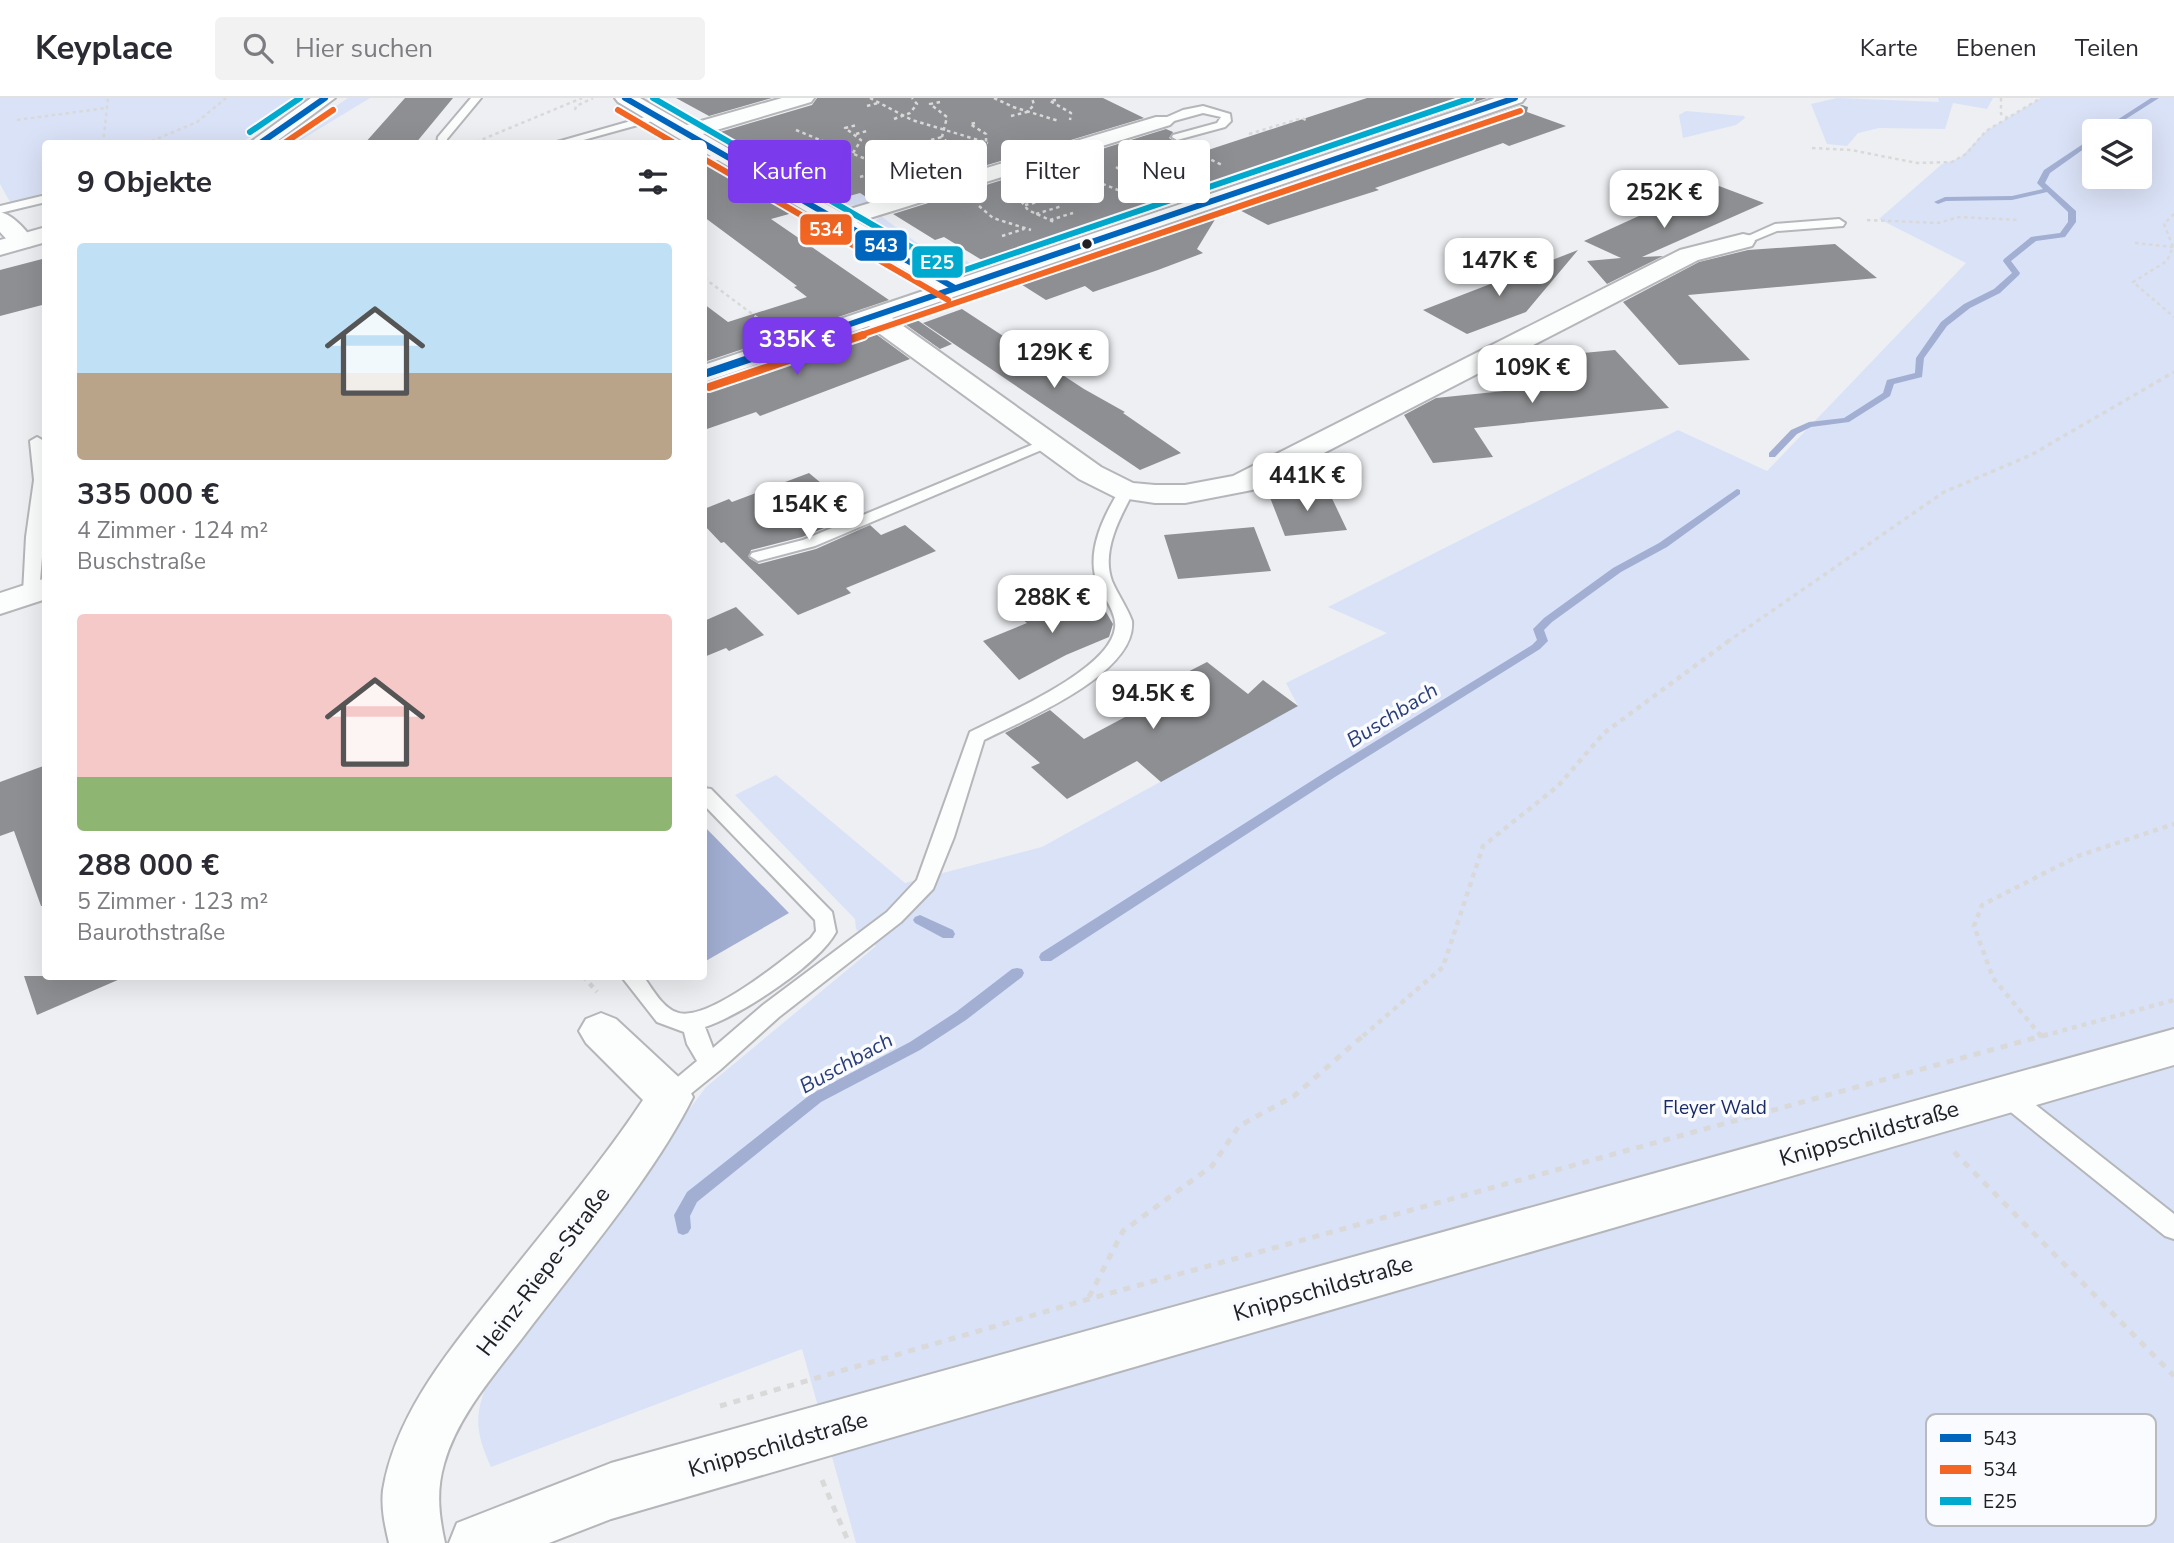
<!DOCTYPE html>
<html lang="de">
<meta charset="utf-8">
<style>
body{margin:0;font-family:"Nunito Sans",sans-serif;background:#f2f2f3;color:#2b2b33;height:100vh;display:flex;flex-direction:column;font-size:26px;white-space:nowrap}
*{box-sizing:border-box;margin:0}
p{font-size:23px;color:#7c7c81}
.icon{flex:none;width:38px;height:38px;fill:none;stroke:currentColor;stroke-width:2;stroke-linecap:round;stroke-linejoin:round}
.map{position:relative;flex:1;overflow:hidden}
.sheet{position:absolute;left:42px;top:42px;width:665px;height:840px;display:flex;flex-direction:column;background:#fff;border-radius:7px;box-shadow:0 7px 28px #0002}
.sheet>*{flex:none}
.guide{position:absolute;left:728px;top:42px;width:665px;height:63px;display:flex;gap:14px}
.fabs{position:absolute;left:2082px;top:21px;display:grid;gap:14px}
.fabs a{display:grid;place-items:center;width:70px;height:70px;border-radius:7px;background:#fff;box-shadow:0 7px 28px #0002;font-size:35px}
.price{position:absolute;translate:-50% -60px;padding:0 16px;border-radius:14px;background:#fff;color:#222;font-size:23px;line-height:46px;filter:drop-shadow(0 2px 4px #0008)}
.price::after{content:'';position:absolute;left:50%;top:42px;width:21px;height:16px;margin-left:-10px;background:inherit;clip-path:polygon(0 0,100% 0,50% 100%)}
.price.active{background:#7c3aed;color:#fff}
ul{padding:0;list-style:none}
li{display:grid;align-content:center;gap:14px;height:371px;padding:0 35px}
li span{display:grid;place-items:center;height:217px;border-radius:7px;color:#555}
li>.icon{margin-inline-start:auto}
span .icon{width:126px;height:126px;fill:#fffc;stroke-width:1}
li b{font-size:30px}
h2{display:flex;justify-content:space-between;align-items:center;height:84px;padding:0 35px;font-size:30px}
.chip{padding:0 24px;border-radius:7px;background:#fff;box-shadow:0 7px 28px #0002;font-size:24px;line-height:63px}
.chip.active{background:#7c3aed;color:#fff}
header{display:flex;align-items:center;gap:42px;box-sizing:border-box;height:98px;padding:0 35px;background:#fff;border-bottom:2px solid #e1e1e2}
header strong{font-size:33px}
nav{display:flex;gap:38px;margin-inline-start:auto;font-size:24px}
.search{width:490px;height:63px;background:#f2f2f3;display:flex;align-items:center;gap:18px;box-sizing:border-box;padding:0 24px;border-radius:7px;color:#7c7c81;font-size:26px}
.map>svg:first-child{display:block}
</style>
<header>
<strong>Keyplace</strong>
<div class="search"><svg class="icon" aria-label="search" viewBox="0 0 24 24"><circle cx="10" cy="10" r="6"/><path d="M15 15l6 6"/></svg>Hier suchen</div>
<nav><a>Karte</a><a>Ebenen</a><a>Teilen</a></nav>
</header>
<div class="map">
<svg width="2174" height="1445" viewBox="0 0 2174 1445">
<rect width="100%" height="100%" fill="#edeff2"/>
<path fill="#dae2f7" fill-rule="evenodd" d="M0 0H310L241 45 46 46 45 97 14 105 10 104 0 86Z
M348 0H370L296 45H282Z
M1837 0 1939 4 1938 0H1993L1987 11 1953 5 1945 31 1879 30 1858 35 1847 48 1827 46 1811 6Z
M2041 0H2174V1445H856L802 1251 491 1369C473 1329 475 1315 491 1275L706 989 876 848 856 831 855 821 735 697 776 677 905 785 1042 749 1298 608 1286 585 1387 535 1328 509 1678 332 1767 373 1966 165 1879 121 1942 66 1960 60 1986 33ZM2095 33H2140V79H2095Z
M1686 13 1744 18 1745 20 1736 27 1683 40 1679 17Z
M712 37 807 81 839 101 876 90 885 94C875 105 851 110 837 107 829 105 824 100 816 103L713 42Z
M881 118 917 145 947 152 975 168 995 160 1001 162 967 170 946 168 874 128V124Z"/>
<path fill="#a2afd2" d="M704 728 789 815 704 864Z"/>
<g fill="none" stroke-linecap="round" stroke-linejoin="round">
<path fill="#a2afd2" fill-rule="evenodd" d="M2151 0H2159L2107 33H2100Z
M2095 38V43L2050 75 2045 85 2076 113V124L2065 139 2036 143 2011 163 2020 175 2019 177 2000 195 1970 210 1947 228 1924 260 1922 279 1894 286 1890 298 1849 324 1811 329 1797 336 1775 359H1769V355L1791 332 1809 324 1844 320 1883 295 1887 282 1915 275 1916 260 1941 224 1964 206 1994 191 2012 175 2003 163 2004 161 2031 139 2060 135 2068 124V114L2047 94 2012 102 1946 103 1938 106 1934 104 1945 99 2012 98 2043 91 2037 85 2044 72Z
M1737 391 1740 392V396L1667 449 1621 474 1552 524 1544 532 1548 543 1540 551 1335 679 1051 863H1041L1039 859 1041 855 1327 673 1532 547 1537 542 1533 531 1544 520 1613 470 1659 445Z
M920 817 953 832 955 836 953 840H943L915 825 913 822 915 819Z
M1017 870 1022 871 1024 875 1022 879 966 922 920 952 821 1004 697 1104 690 1118 691 1130 688 1135 683 1137 678 1135 674 1117 687 1094 811 996 910 944 956 914 1012 871Z"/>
</g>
<path fill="#8e8f92" d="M405 0H453L415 46H364Z
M676 0H772L709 18Z
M817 0H1103L1144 20 871 102 860 95 828 104 710 37 812 7Z
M1367 0H1487L990 167 944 139 935 142 893 116 1166 31 1173 34 1169 40 1176 44 1188 42 1208 52Z
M1522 7 1528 9 1527 14 1566 28 1509 48 1503 45 1375 90 1379 92 1268 127 1230 107Z
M717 65 800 113 771 121 889 202 704 264V206L728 224 807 199 794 189 797 188 704 119V68Z
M1719 88 1764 105 1642 159 1663 158 1607 186 1587 163 1621 160 1584 143 1674 102 1675 109 1680 104Z
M1222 110 1197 151 1203 155 1158 172 1093 194 1085 188 1046 202 1013 181Z
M1835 146 1877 180 1688 197 1750 262 1679 267 1623 204 1699 164 1748 152Z
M1578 152 1526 214 1467 236 1423 212Z
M46 160V206L0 218V172Z
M962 211 1084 291 1125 314 1123 315 1181 355 1140 372 923 225Z
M910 217 952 246 940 251 898 221Z
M869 231 910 261 760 318 756 314 704 332V286Z
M1615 252 1669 310 1474 330 1493 359 1433 365 1404 317 1436 300 1573 286 1551 258Z
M809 375 858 416 802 439 751 452 749 460 759 466 816 451 870 427 881 437 905 427 936 453 846 490 851 495 798 517 724 444 721 445 704 427V411L729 401 732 404Z
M1328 392 1347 432 1285 438 1269 397Z
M1254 429 1271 473 1178 481 1164 437Z
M1094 494 1113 526 1109 539 1066 557 1019 582 983 543 1027 525 1022 521Z
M736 509 764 537 729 553 726 550 704 559V523Z
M1207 564 1248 596 1263 582 1298 608 1161 684 1137 663 1067 701 1031 669 1040 665 1005 635 1050 612 1084 641 1155 603 1147 595Z
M46 667V808H41L14 733 0 738V684Z
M24 878H127L37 917Z"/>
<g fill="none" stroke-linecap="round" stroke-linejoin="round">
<g stroke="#b5b6b9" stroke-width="4">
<path id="service" d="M471 0H481L447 41V46H437L438 39Z
M1203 8 1230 16 1231 23 1225 29 1177 42 1172 39 1173 37 1217 25 1221 19 1203 15 1163 26 1158 23 1183 12Z
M659 15 664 18 663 20 569 46H550Z
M724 54 728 55V59L704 66V60Z
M46 97V104L0 115V108Z
M1839 121 1845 125 1843 128 1777 133 1743 147 1737 143 1775 126Z
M37 339 44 343 46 352V412L39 495 31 500 23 495 26 439 34 382 30 343Z
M1046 341 1051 342 1053 345 1051 348 815 448 758 463 750 458 752 455 803 442Z
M1126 388 1134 393C1120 419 1101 453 1112 483 1118 497 1127 509 1132 523 1137 576 1023 622 984 642L954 739 933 791 901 824 779 919 720 972 678 1006 670 1008 662 1006 659 999 662 992 697 963 687 946 684 934 657 924 621 878H643C652 890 662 909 676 914 706 927 786 859 811 840L816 833 815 822 704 707V690L711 691 832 814 836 834C818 867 741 917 705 929L713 950 763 907 887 814 917 782 970 634C1005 616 1110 572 1115 530 1117 517 1106 502 1100 491 1083 459 1103 418 1121 390Z
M2005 987 2013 989 2174 1116V1141L2165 1138 1997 1003 1994 996 1997 989Z"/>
</g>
<g stroke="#b5b6b9" stroke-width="4">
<path id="minor" d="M615 0H640L687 27 782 0H814L811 4 703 36 840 114 1156 19H1170L1174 23 1170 27 857 124 958 181 1495 0H1525L1522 4 892 220 1101 369 1133 385 1155 387H1185L1233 378 1680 152 1743 136 1752 138 1755 143 1752 148 1698 162 1252 392 1185 405H1155L1115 399 1079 381 869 228 704 284V267L935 189 834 130 826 128 823 123 704 54V46H688L618 4Z
M0 114C13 117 26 132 34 143L31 148C15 152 10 145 0 134Z
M46 480V501L0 516V495Z
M601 915 616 921 686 986 693 999C652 1081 578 1166 523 1239 494 1277 457 1319 444 1366 436 1393 439 1418 445 1445H389C385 1428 381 1410 383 1392 396 1313 453 1248 501 1187 549 1126 600 1067 643 1002L586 945 579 933 586 921Z"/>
</g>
<g stroke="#b5b6b9" stroke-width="4">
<path id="tertiary" d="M311 0H335L273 46H248Z
M46 129V144L0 157V142Z
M2174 931V967L611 1421 549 1445H449L457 1425 611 1365Z"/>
</g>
<path stroke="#d9d9da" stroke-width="2.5" stroke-dasharray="3.5 3.5" stroke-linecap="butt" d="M870 0 912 22 988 45
M994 0 1013 9 1059 23
M2001 0V16L2008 20
M1056 2 1050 3 1071 15 1070 22
M940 4 930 6 947 19 942 39 950 47 962 52
M867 8 878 5
M575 12 576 8 593 0
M1011 18 1027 14 1034 7 1032 0
M894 21 910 15 917 6 912 0
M17 22 106 10
M975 25 970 26 986 36V44
M796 32 897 74
M856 36 867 33
M1249 36 1302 20 1308 23
M931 42 942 39
M476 44 582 0
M103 46 108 0
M145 46 197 24 226 0
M1812 50 1851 52 1917 65 1952 64 1966 56 1986 33 2041 0
M818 52 830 49
M853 55 861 42 845 30 857 27
M893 58 903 55
M1205 59 1222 67
M1116 69 1136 83 1154 90
M1126 75 1139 71
M1154 77 1169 85
M1083 78 1133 98
M860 79 904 66 886 54 892 49
M1137 83 1163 75
M1017 98 1028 112 1054 124
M1025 107 1038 104
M979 108 993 120 1031 132
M1036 116 1062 108
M2174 116 2164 126 2173 149 2167 163 2133 184 2174 219
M1050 122 1073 115
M1867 122 1938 125 1959 119 2019 122
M1002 138 1024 131
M2135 145 2173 149
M704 180 763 224"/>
<path stroke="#d9d9da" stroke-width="3.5" stroke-dasharray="4.5 4.5" stroke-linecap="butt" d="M1727 544 1944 394 2031 357 2174 274"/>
<path stroke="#d9d9da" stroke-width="4.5" stroke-dasharray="5 5" stroke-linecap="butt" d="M583 878 597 894
M1363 938 1443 869 1483 748 1558 688 1604 635 1730 542
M2041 938 1993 880 1974 828 1982 807 2078 758 2174 726
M2043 938 2174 902"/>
<path stroke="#d9d9da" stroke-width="5" stroke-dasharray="7 7" stroke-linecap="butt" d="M2040 936 2042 939
M1954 1054 2174 1278
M1089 1199 1123 1133 1212 1068 1239 1028 1294 998 1365 936
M720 1308 1089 1201 2049 936
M822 1382 849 1445"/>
<use href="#service" fill="#fcfdfd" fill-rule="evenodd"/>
<use href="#minor" fill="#fcfdfd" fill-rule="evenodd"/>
<use href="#tertiary" fill="#fcfdfd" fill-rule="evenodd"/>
<g stroke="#f9fbff" stroke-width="10">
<path id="bus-1-far1" d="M625 0 955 190
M259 46 325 0
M815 238 1515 0"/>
</g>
<g stroke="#f9fbff" stroke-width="12">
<path id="bus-1" d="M704 276 820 237"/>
</g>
<g stroke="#f9fbff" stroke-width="10">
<path id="bus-2-far1" d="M618 12 676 46
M283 46 333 12
M704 61 948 202
M858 238 1520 13"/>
</g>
<g stroke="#f9fbff" stroke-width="12">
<path id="bus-2" d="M709 289 863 237"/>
</g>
<g stroke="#f9fbff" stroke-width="10">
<path id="bus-3" d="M653 0 956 175 1471 0
M250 34 300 0"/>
</g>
<use href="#bus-1-far1" stroke="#0065bd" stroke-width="6"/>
<use href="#bus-1" stroke="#0065bd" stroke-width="8"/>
<use href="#bus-2-far1" stroke="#f26522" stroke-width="6"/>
<use href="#bus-2" stroke="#f26522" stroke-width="8"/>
<use href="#bus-3" stroke="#00a9ce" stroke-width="6"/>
</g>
<circle fill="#212124" stroke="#f9fbff" stroke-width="2.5" cx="1087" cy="146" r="6"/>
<g text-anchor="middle" stroke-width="7" stroke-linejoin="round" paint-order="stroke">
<g font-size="19" fill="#1a2a64" stroke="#f9fbff">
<text x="1715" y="1016">Fleyer Wald</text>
</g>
<g font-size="21" font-style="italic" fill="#2a3d79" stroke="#f9fbff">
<text transform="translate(1392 617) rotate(-32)" y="7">Buschbach</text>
<text transform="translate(846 965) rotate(-29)" y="7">Buschbach</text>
</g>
<g font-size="23" fill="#212124" stroke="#f9fbff">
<text transform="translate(1869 1035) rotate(-16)" y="8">Knippschildstraße</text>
<text transform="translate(543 1173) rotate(-53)" y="8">Heinz-Riepe-Straße</text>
<text transform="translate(1323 1190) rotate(-16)" y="8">Knippschildstraße</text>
<text transform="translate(778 1346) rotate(-16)" y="8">Knippschildstraße</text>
</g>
</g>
<rect x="1926" y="1316" width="230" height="112" rx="10" fill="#f9fbff" stroke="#b8babd" stroke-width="2"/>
<rect x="1940" y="1336" width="31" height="8" fill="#0065bd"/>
<rect x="1940" y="1367" width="31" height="9" fill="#f26522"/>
<rect x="1940" y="1399" width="31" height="8" fill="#00a9ce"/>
<g font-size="19" fill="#212124">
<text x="1983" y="1347">543</text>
<text x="1983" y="1378">534</text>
<text x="1983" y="1410">E25</text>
</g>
<g stroke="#f9fbff" stroke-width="2.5">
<rect x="799" y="115" width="54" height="33" rx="7" fill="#f26522"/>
<rect x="854" y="131" width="54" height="33" rx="7" fill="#0065bd"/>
<rect x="911" y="147" width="53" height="34" rx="7" fill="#00a9ce"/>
</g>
<g font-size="19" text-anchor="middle" font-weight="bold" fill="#fff">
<text x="826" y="138">534</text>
<text x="881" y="154">543</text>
<text x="937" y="171">E25</text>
</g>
</svg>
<div class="fabs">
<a><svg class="icon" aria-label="layers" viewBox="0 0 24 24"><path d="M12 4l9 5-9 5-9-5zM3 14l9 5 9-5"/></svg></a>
</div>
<b class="price" style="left:1664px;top:132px">252K €</b>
<b class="price" style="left:1499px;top:200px">147K €</b>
<b class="price active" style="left:797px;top:279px">335K €</b>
<b class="price" style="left:1054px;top:292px">129K €</b>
<b class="price" style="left:1532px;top:307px">109K €</b>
<b class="price" style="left:1307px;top:415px">441K €</b>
<b class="price" style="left:809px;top:444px">154K €</b>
<b class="price" style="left:1052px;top:537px">288K €</b>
<b class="price" style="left:1153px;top:633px">94.5K €</b>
<div class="guide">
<a class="chip active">Kaufen</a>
<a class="chip">Mieten</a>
<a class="chip">Filter</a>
<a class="chip">Neu</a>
</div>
<section class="sheet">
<h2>9 Objekte<svg class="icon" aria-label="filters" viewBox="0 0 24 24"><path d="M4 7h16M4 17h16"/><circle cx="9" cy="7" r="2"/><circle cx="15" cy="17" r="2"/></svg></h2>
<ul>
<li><span style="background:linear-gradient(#bfe0f5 60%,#b9a48a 0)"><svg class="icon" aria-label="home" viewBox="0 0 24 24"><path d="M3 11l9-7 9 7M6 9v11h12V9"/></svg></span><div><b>335 000 €</b><p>4 Zimmer · 124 m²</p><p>Buschstraße</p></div></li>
<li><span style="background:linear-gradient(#f6c9c9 75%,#8fb573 0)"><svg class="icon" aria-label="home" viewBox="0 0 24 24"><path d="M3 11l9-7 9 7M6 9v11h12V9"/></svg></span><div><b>288 000 €</b><p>5 Zimmer · 123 m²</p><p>Baurothstraße</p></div></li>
</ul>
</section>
</div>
